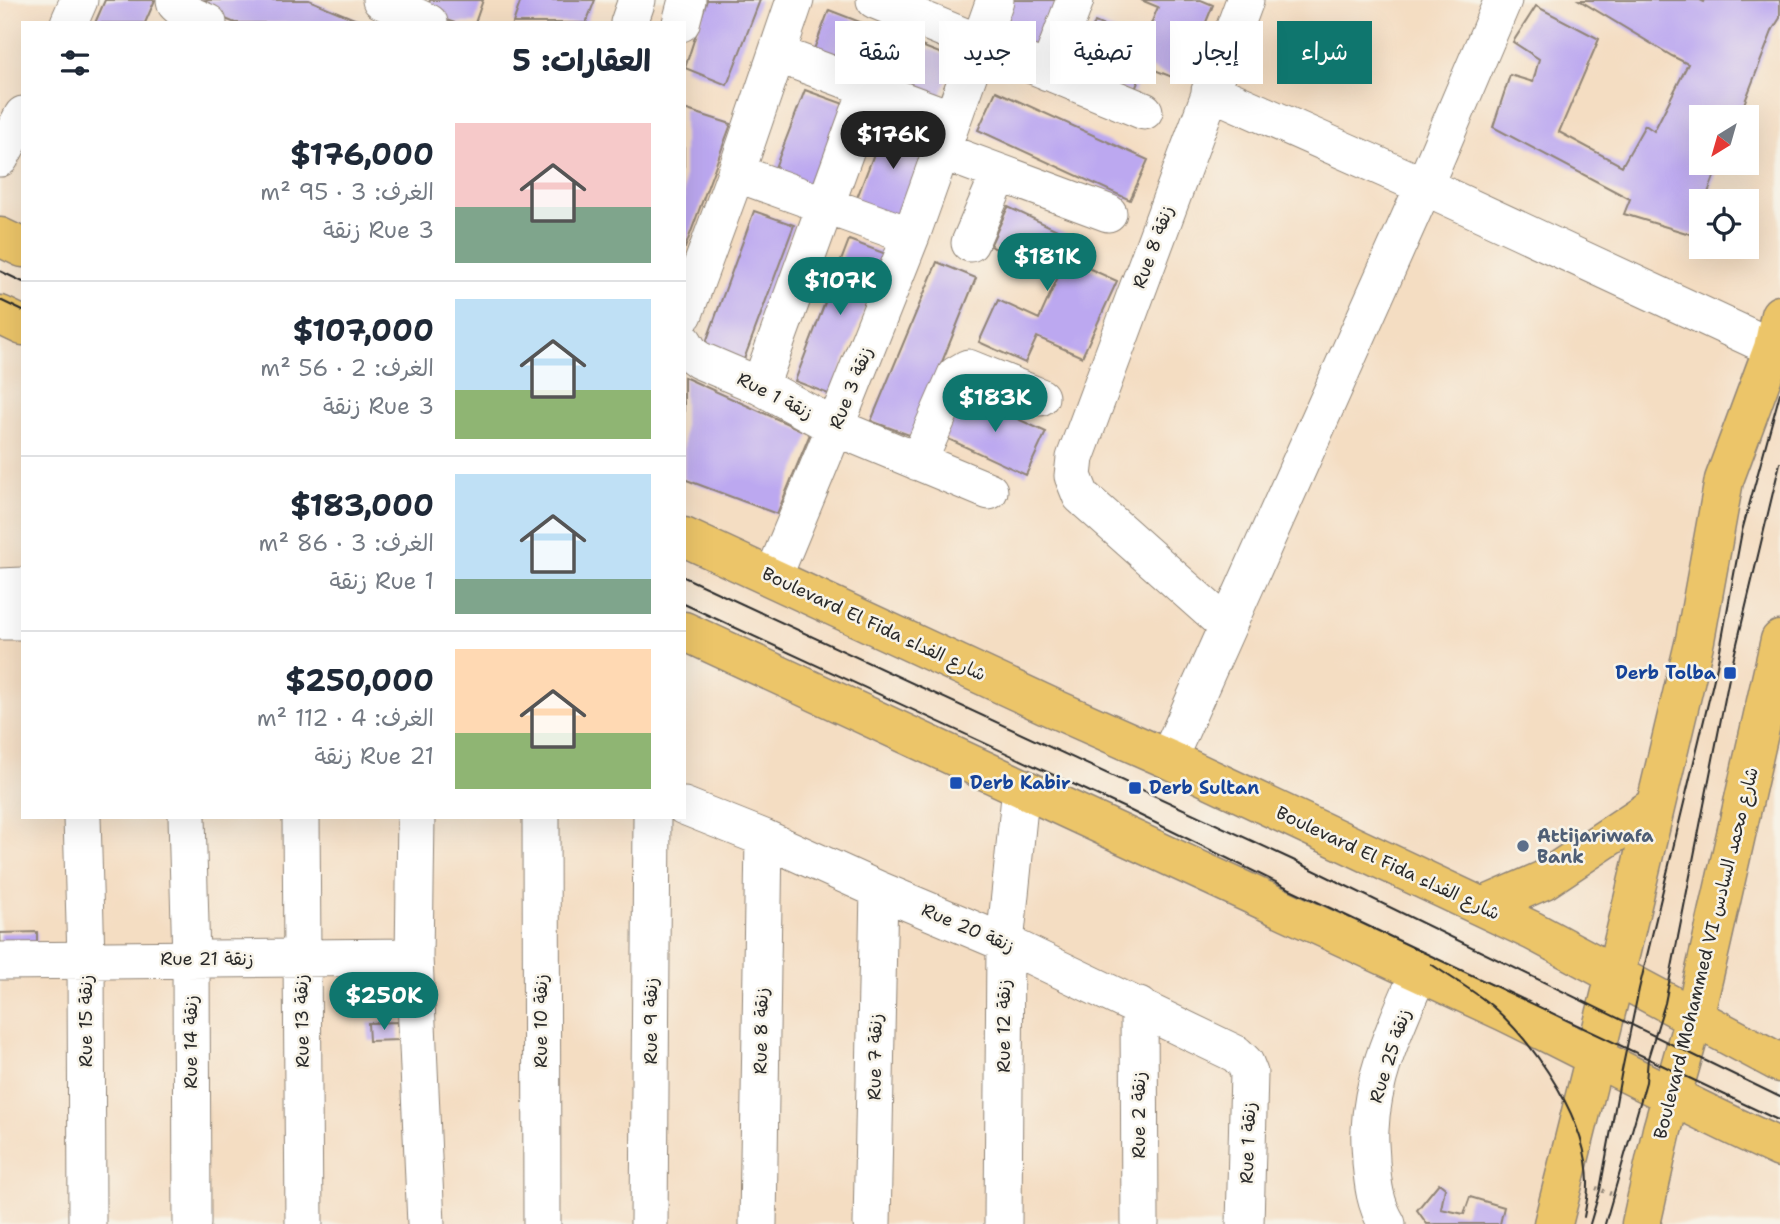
<!DOCTYPE html>
<html lang="ar">
<meta charset="utf-8">
<style>
body{margin:0;font-family:"Shantell Sans","Playpen Sans Arabic",sans-serif;background:#f6f6f7;color:#1f2937;direction:rtl;height:100vh;display:flex;flex-direction:column;font-size:26px;white-space:nowrap}
*{box-sizing:border-box;margin:0}
p{font-size:23px;color:#747a83}
.icon{flex:none;width:38px;height:38px;fill:none;stroke:currentColor;stroke-width:2;stroke-linecap:round;stroke-linejoin:round}
.map{position:relative;flex:1;overflow:hidden;direction:ltr}
.drawer{position:absolute;left:21px;top:21px;width:665px;height:798px;display:flex;flex-direction:column;background:#fff;border-radius:0px;box-shadow:0 7px 28px #0002;direction:rtl}
.drawer>*{flex:none}
.top-card{position:absolute;left:707px;top:21px;width:665px;height:63px;direction:rtl;display:flex;gap:14px}
.needle{width:46px;rotate:217deg}
.buttons{position:absolute;left:1689px;top:105px;display:grid;gap:14px}
.buttons a{display:grid;place-items:center;width:70px;height:70px;border-radius:0px;background:#fff;box-shadow:0 7px 28px #0002;font-size:35px}
.price{position:absolute;translate:-50% -60px;padding:0 16px;border-radius:24px;background:#0f766e;color:#fff;font-size:23px;line-height:46px;filter:drop-shadow(0 2px 4px #0008)}
.price::after{content:'';position:absolute;left:50%;top:42px;width:21px;height:16px;margin-left:-10px;background:inherit;clip-path:polygon(0 0,100% 0,50% 100%)}
.price.current{background:#222;color:#fff}
ul{padding:0;list-style:none}
li{display:flex;align-items:center;gap:21px;height:175px;padding:0 35px}
li+li{border-top:2px solid #e0e1e3}
li span{display:grid;place-items:center;flex:none;width:196px;height:140px;border-radius:0px;color:#555}
li>.icon{margin-inline-start:auto}
span .icon{width:84px;height:84px;fill:#fffc;stroke-width:1}
li b{font-size:30px}
h2{display:flex;justify-content:space-between;align-items:center;height:84px;padding:0 35px;font-size:30px}
.chip{padding:0 24px;border-radius:0px;background:#fff;box-shadow:0 7px 28px #0002;font-size:24px;line-height:63px}
.chip.current{background:#0f766e;color:#fff}
.map>svg:first-child{display:block}
</style>
<div class="map">
<svg width="1780" height="1224" viewBox="0 0 1780 1224">
<rect width="100%" height="100%" fill="#f7f3e8"/>
<filter id="ink" filterUnits="userSpaceOnUse"><feTurbulence type="fractalNoise" baseFrequency=".0143" numOctaves="2"/><feDisplacementMap in="SourceGraphic" scale="14" xChannelSelector="R" yChannelSelector="G"/><feConvolveMatrix kernelMatrix="1 2 1 2 8 2 1 2 1" color-interpolation-filters="sRGB"/></filter>
<filter id="wash" filterUnits="userSpaceOnUse"><feTurbulence type="fractalNoise" baseFrequency=".00686" numOctaves="4" result="noise"/><feDisplacementMap in="SourceGraphic" scale="28" xChannelSelector="R" yChannelSelector="G"/><feGaussianBlur stdDeviation="1.57" result="paint"/><feColorMatrix in="noise" values="0 0 0 0 0 0 0 0 0 0 0 0 0 0 0 0 0 1.4 0 .05"/><feComposite in="paint" operator="in"/></filter>
<g filter="url(#wash)">
<rect width="100%" height="100%" fill="#f4ddc2"/>
<g id="blocks">
<path fill="#bca8f0" d="M105 0H155L145 23H95Z
M180 0H309L364 23H235Z
M430 0H483L475 23H455L426 13Z
M521 0H595L586 23H513Z
M707 0H760L727 85 685 68Z
M1001 0H1057L1038 52 988 33Z
M1141 0H1201L1213 5 1182 81 1145 66 1133 94 1076 69 1095 22 1143 43 1158 7Z
M1579 0H1700L1704 2 1705 0H1780V18L1773 29 1739 117H1701V163H1719L1705 201H1701V212L1693 235 1624 214 1630 199 1493 127 1510 75 1533 82 1539 59 1513 42 1536 6 1599 39 1559 132 1622 166 1645 125 1654 131 1688 64 1672 56Z
M829 10 955 59 939 101 813 52Z
M805 90 844 104 812 188 773 173Z
M996 91 1148 160 1130 200 978 130Z
M684 109 731 124 685 248H684Z
M886 123 931 140 899 220 855 203Z
M1008 207 1068 235 1059 255 1117 281 1082 357 1037 337 1025 363 979 342 998 300 1039 319 1058 277 990 246Z
M754 211 794 225 743 362 704 348Z
M849 240 886 254 831 395 795 381Z
M937 262 976 278 912 436 871 421Z
M684 377 810 434 777 514 684 479Z
M964 394 1046 432 1026 475 944 437Z
M37 932V953L1 954 0 933Z
M398 1022 399 1040 369 1041 368 1023Z
M1439 1183 1445 1188 1441 1209 1464 1214 1470 1197 1504 1207 1500 1224H1427L1417 1210Z"/>
</g>
</g>
<g filter="url(#ink)">
<use href="#blocks" fill-opacity="0" stroke="#908476" stroke-width="2"/>
<g fill="none" stroke-linecap="round" stroke-linejoin="round">
<g stroke="#908476" stroke-width="39">
<path id="minor" d="M175 0 176 4 186 13 208 23
M381 0 429 23
M875 0 1144 111
M69 23 79 0
M629 23 637 0
M681 23 687 0
M777 54 952 119
M1048 72 1075 0
M1210 91 1424 186 1773 348
M941 151 1108 213
M0 158 23 115
M736 173 911 236
M970 243 1000 173
M684 314 736 173 795 0
M684 342 691 354 699 360 760 386 835 427 989 491
M760 386 868 88
M918 462 956 375 968 368 1040 397
M773 577 835 427 911 236 995 0
M0 587 23 586
M0 621H23
M1227 626 1081 496 1073 476 1075 458 1245 0
M1168 759 1424 186 1503 0
M684 806 764 838 879 890 1005 943 1236 1054 1245 1063 1249 1073 1245 1224
M82 817 86 959 87 1224
M187 817 191 959 192 1224
M301 817 304 1224
M416 817 414 957 426 1224
M541 817 542 1224
M0 961 414 957
M1139 1006 1140 1224
M649 1224 652 817
M758 1224 764 838
M872 1224 879 890
M1003 1224 1005 943 1021 787
M1387 1224C1375 1204 1373 1185 1371 1162 1371 1152 1369 1141 1370 1130 1372 1074 1398 1022 1419 972"/>
</g>
<g stroke="#908476" stroke-width="41">
<path id="major" d="M0 237 23 248
M0 315 23 326
M684 537 1053 708 1168 759 1533 931 1780 1063
M684 631 1505 1012C1597 1057 1687 1106 1780 1148
M1482 907 1544 880 1655 806
M1553 1224 1615 976 1695 640 1724 480 1773 348 1780 315
M1641 1224 1662 1130 1694 1018 1711 945 1780 640"/>
</g>
<path stroke="#908476" stroke-width="4.5" stroke-dasharray="2 5" stroke-linecap="butt" d="M1596 1188 1614 1195"/>
<use href="#minor" stroke="#fff" stroke-width="37"/>
<use href="#major" stroke="#ecc569" stroke-width="38"/>
<path stroke="#2b2b2b" stroke-width="2" d="M0 271 23 282
M0 300 23 311
M684 577 1293 860 1780 1097
M684 604 1127 809 1290 889 1780 1121
M1431 964C1451 978 1473 990 1492 1006 1537 1046 1589 1123 1588 1185 1588 1196 1586 1207 1584 1217
M1590 1224 1600 1190 1622 1070 1639 989 1717 666 1742 531 1780 393
M1605 1224 1646 1082 1648 1058 1665 1003 1730 673 1780 463"/>
</g>
</g>
<g fill="#1a4fb4" stroke="#f7f3e8" stroke-width="2.5">
<rect x="1723" y="666" width="14" height="14" rx="3.5"/>
<rect x="949" y="776" width="14" height="14" rx="3.5"/>
<rect x="1128" y="781" width="14" height="14" rx="3.5"/>
</g>
<circle fill="#5c6f8a" stroke="#f7f3e8" stroke-width="2.5" cx="1523" cy="846" r="7"/>
<g text-anchor="middle" stroke-width="5" stroke-linejoin="round" paint-order="stroke">
<g font-size="18" fill="#2b2b2b" stroke="#f7f3e8">
<text transform="translate(1153 247) rotate(-70)" y="6">Rue 8 زنقة</text>
<text transform="translate(851 388) rotate(-68)" y="6">Rue 3 زنقة</text>
<text transform="translate(775 396) rotate(27)" y="6">Rue 1 زنقة</text>
<text transform="translate(874 624) rotate(25)" y="6">Boulevard El Fida شارع الفداء</text>
<text transform="translate(1388 863) rotate(25)" y="6">Boulevard El Fida شارع الفداء</text>
<text transform="translate(968 928) rotate(23)" y="6">Rue 20 زنقة</text>
<text transform="translate(1706 953) rotate(-76)" y="6">Boulevard Mohammed VI شارع محمد السادس</text>
<text x="207" y="965">Rue 21 زنقة</text>
<text transform="translate(86 1021) rotate(-90)" y="6">Rue 15 زنقة</text>
<text transform="translate(302 1021) rotate(-91)" y="6">Rue 13 زنقة</text>
<text transform="translate(541 1021) rotate(-90)" y="6">Rue 10 زنقة</text>
<text transform="translate(651 1021) rotate(-90)" y="6">Rue 9 زنقة</text>
<text transform="translate(1004 1026) rotate(-90)" y="6">Rue 12 زنقة</text>
<text transform="translate(761 1031) rotate(-89)" y="6">Rue 8 زنقة</text>
<text transform="translate(191 1042) rotate(-90)" y="6">Rue 14 زنقة</text>
<text transform="translate(1390 1056) rotate(-72)" y="6">Rue 25 زنقة</text>
<text transform="translate(875 1057) rotate(-89)" y="6">Rue 7 زنقة</text>
<text transform="translate(1139 1115) rotate(-90)" y="6">Rue 2 زنقة</text>
<text transform="translate(1248 1143) rotate(-88)" y="6">Rue 1 زنقة</text>
</g>
<g font-size="18" font-weight="bold" fill="#164399" stroke="#f7f3e8" text-anchor="start">
<text x="1716" y="679" text-anchor="end">Derb Tolba</text>
<text x="970" y="789">Derb Kabir</text>
<text x="1149" y="794">Derb Sultan</text>
</g>
<g font-size="18" font-weight="bold" fill="#4e5e75" stroke="#f7f3e8" text-anchor="start">
<text x="1537" y="842">Attijariwafa<tspan x="1537" dy="21">Bank</tspan></text>
</g>
</g>
</svg>
<div class="buttons">
<a><svg class="needle" viewBox="-14 -14 28 28"><path d="M0-13l5 13h-10z" fill="#e53935"/><path d="M0 13l5-13h-10z" fill="#747a83"/></svg></a>
<a><svg class="icon" aria-label="locate" viewBox="0 0 24 24"><circle cx="12" cy="12" r="6"/><path d="M12 2v4M12 18v4M2 12h4M18 12h4"/></svg></a>
</div>
<b class="price current" style="left:893px;top:171px">$176K</b>
<b class="price" style="left:1047px;top:293px">$181K</b>
<b class="price" style="left:840px;top:317px">$107K</b>
<b class="price" style="left:995px;top:434px">$183K</b>
<b class="price" style="left:384px;top:1032px">$250K</b>
<div class="top-card">
<a class="chip current">شراء</a>
<a class="chip">إيجار</a>
<a class="chip">تصفية</a>
<a class="chip">جديد</a>
<a class="chip">شقة</a>
</div>
<section class="drawer">
<h2>العقارات: 5<svg class="icon" aria-label="filters" viewBox="0 0 24 24"><path d="M4 7h16M4 17h16"/><circle cx="9" cy="7" r="2"/><circle cx="15" cy="17" r="2"/></svg></h2>
<ul>
<li><span style="background:linear-gradient(#f6c9c9 60%,#7fa58c 0)"><svg class="icon" aria-label="home" viewBox="0 0 24 24"><path d="M3 11l9-7 9 7M6 9v11h12V9"/></svg></span><div><b>$176,000</b><p>الغرف: 3 · 95 m²</p><p>Rue 3 زنقة</p></div></li>
<li><span style="background:linear-gradient(#bfe0f5 65%,#8fb573 0)"><svg class="icon" aria-label="home" viewBox="0 0 24 24"><path d="M3 11l9-7 9 7M6 9v11h12V9"/></svg></span><div><b>$107,000</b><p>الغرف: 2 · 56 m²</p><p>Rue 3 زنقة</p></div></li>
<li><span style="background:linear-gradient(#bfe0f5 75%,#7fa58c 0)"><svg class="icon" aria-label="home" viewBox="0 0 24 24"><path d="M3 11l9-7 9 7M6 9v11h12V9"/></svg></span><div><b>$183,000</b><p>الغرف: 3 · 86 m²</p><p>Rue 1 زنقة</p></div></li>
<li><span style="background:linear-gradient(#ffd9b3 60%,#8fb573 0)"><svg class="icon" aria-label="home" viewBox="0 0 24 24"><path d="M3 11l9-7 9 7M6 9v11h12V9"/></svg></span><div><b>$250,000</b><p>الغرف: 4 · 112 m²</p><p>Rue 21 زنقة</p></div></li>
</ul>
</section>
</div>
